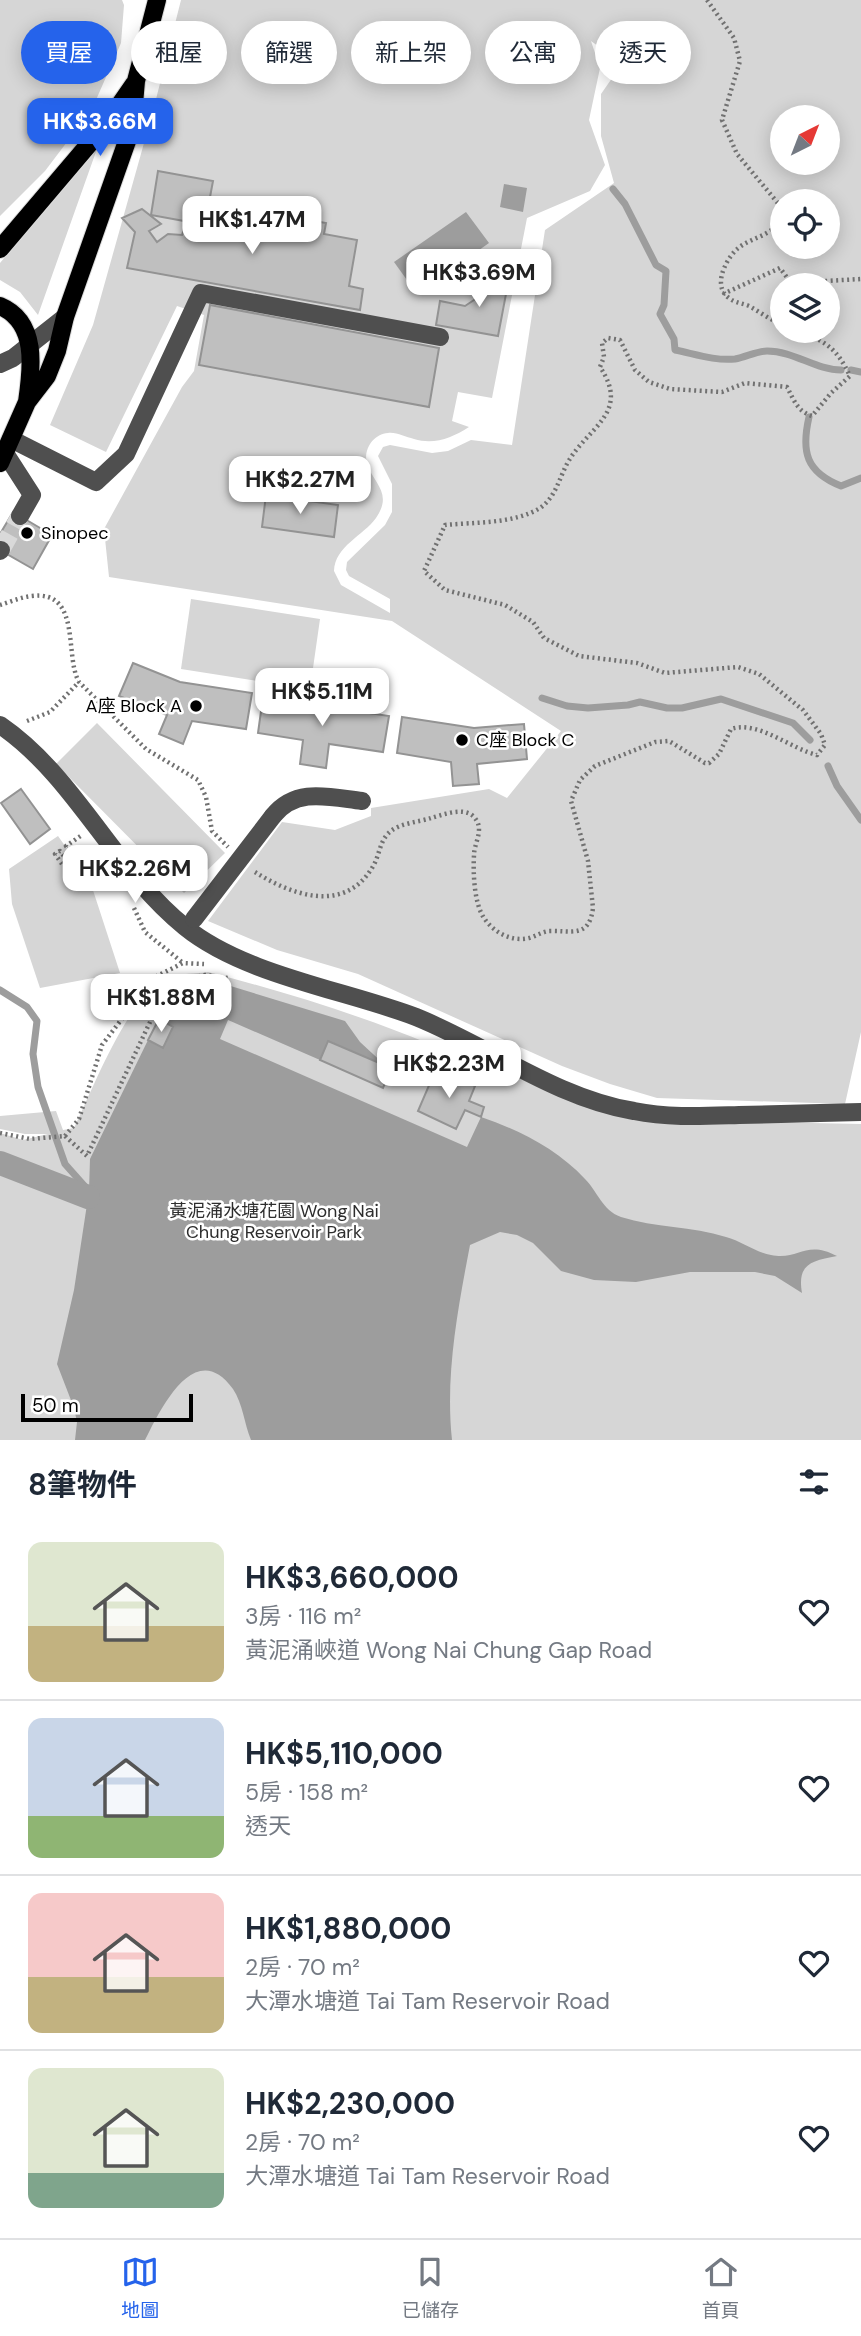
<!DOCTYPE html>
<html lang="zh-TW">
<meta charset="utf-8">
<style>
body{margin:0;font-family:"DM Sans","Noto Sans TC",sans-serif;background:#f2f2f3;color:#1f2937;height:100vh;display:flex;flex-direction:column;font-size:26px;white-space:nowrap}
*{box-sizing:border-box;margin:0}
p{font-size:23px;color:#747a83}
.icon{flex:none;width:38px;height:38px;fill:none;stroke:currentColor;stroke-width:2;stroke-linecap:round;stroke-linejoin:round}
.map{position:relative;height:1440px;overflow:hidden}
.drawer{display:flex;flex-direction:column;background:#fff;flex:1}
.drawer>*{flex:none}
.top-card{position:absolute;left:21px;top:21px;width:819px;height:63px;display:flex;gap:14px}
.needle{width:46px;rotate:42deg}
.fabs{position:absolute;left:770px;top:105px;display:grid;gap:14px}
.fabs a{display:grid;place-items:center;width:70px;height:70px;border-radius:50%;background:#fff;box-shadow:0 4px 18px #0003;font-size:35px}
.scale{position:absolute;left:21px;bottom:18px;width:172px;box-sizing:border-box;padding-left:7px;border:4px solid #000;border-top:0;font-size:19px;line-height:24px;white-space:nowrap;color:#000;-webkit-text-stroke:5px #fff;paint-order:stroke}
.price{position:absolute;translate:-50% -60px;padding:0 16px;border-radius:14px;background:#fff;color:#222;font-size:23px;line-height:46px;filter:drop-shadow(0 2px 4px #0008)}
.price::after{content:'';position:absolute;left:50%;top:42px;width:21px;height:16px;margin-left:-10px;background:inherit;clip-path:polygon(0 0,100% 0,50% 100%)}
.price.selected{background:#2563eb;color:#fff}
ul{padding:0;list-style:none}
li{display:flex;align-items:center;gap:21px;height:175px;padding:0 28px}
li+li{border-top:2px solid #e0e1e3}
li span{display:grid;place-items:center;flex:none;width:196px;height:140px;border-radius:14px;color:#555}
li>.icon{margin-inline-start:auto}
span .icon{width:84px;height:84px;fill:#fffc;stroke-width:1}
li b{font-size:30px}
h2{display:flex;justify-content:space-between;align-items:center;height:84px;padding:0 28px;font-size:30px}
.pill{padding:0 24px;border-radius:32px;background:#fff;box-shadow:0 4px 18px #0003;font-size:24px;line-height:63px}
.pill.selected{background:#2563eb;color:#fff}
.tabs{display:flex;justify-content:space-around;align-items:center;height:98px;border-top:2px solid #e0e1e3;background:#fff;font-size:19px;color:#747a83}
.tabs a{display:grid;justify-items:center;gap:4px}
.tabs .selected{color:#2563eb}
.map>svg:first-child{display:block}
</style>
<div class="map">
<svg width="861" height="1440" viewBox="0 0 861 1440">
<rect width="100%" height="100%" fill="#fff"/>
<path fill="#d6d6d6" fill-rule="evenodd" d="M0 0H122L124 5 121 43 92 109 45 171 0 216Z
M181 0H861V1032L845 1104 657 1098 610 1084 562 1066 358 974 277 950 208 921 282 822 335 830 371 816V808L489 789 507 798 561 731 392 621 109 577 104 529 182 387 194 371 204 315 177 306 106 452 50 425 93 325 153 111ZM591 41 616 59 617 71 601 94V136L614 183 545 230 512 445 471 440 448 451 432 453 390 445 383 447 378 456 392 484V512L385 525 347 562 346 570 349 576 390 599V613L341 585 334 571C335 546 363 536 376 518 393 493 374 484 367 464 363 450 373 434 388 433 397 432 405 437 414 439 434 445 452 438 469 427L452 421 458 392 492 398 527 218 590 191 605 165 589 120 600 68ZM782 117H828V163H782ZM782 201H828V247H782ZM782 285H828V331H782Z
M98 146 38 315 20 292 0 280V263Z
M191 599 320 619 310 689 181 669Z
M97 723 225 853 184 893 56 764Z
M58 836 90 881 120 973 40 988 12 904 9 869Z
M208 972C302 996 411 1031 498 1075L503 1064 653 1120 861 1124V1440H0V1133L23 1140 48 1134H25L0 1129V1116L56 1111 63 1130 74 1128C92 1091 130 991 169 977 181 973 196 974 208 972Z"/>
<path fill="#9d9d9d" d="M504 184 527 188 523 212 500 207Z
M466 212 489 243 417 294 394 262Z
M210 983 224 984 345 1021 360 1042 386 1066 329 1041 320 1060 228 1020 220 1039 467 1147 481 1117C519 1130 557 1149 585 1179 598 1192 602 1210 621 1217 655 1228 692 1226 726 1237 741 1241 755 1252 771 1255 799 1261 805 1239 837 1256 811 1261 797 1264 802 1293L775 1276 755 1272H690L636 1282 594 1280 561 1271 533 1243 517 1235 500 1232 470 1245C458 1308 445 1375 452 1440H251C244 1423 243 1404 233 1389 195 1336 160 1410 145 1440H75L77 1422 74 1408 57 1364 74 1290 89 1191 90 1159 148 1040 163 1048 173 1027 159 1019C170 996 184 986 210 983Z"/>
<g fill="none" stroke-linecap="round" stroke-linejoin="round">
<path stroke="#9d9d9d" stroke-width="7" d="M613 189 625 204 656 265 666 271 664 305 660 314 674 339 675 350C695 354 715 361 735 359 746 357 757 351 767 351 794 351 816 370 841 370
M851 370 861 372
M809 417C801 452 806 472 841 486L861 478
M542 698 567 706 588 708 628 705 640 702 667 708H682L721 699 793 723 810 740
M828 766 837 786 861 820
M0 990 27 1007 37 1021 33 1054 38 1087 65 1164 89 1191"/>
<path stroke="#9d9d9d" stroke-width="24" d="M0 1163 88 1197"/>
</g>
<path fill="#bfbfbf" stroke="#939393" stroke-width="2" d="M158 171 213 181 207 213 197 211 195 223 151 215Z
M142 209 161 224 149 231 157 242 168 234 182 235 186 223 195 225 199 212 256 222 258 211 326 223 324 234 357 240 349 286 363 289 360 310 127 268 135 232 122 218Z
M490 269 510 273 498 336 436 325 440 301 465 306 486 292Z
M210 305 439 348 429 407 199 365Z
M266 495 338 505 334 537 262 527Z
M13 512 52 535 33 569 0 550V534Z
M133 663 180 682 252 693 246 729 192 721 183 744 159 734 167 715 119 696Z
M263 697 389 716 383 752 329 744 326 768 300 764 303 740 258 733Z
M402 717 474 728 524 724 527 759 477 764 479 784 453 786 451 762 397 753Z
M21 789 50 829 30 844 1 803Z
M159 1019 173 1027 163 1048 148 1040Z
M328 1041 391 1068 383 1088 320 1060Z
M436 1069 475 1086 469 1101 484 1107 481 1117 465 1110 456 1129 418 1111Z"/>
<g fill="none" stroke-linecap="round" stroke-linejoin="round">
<path stroke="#d9d9d9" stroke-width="18" stroke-dasharray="18 9" stroke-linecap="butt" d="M1 550 20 516"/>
<g stroke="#dbdbdb" stroke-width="20">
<path id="major" d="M0 249 107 123 134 84
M0 306C38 322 32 368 27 402
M0 463 27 402 47 376 57 351 65 317 132 127 136 81 157 0"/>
</g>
<path stroke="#717171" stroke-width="4.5" stroke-dasharray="2 3.5" stroke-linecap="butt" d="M707 0 734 38 740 61 722 120 737 154 782 208
M782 217C772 238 750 236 735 251 724 263 713 287 729 298 735 303 742 303 749 306 760 312 770 320 782 324
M723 294 780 268 791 283 861 279
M0 605C10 602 21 597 32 596 82 590 64 656 79 682L146 749 198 780 206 797 212 831 228 847
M27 721 50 712 79 682
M62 864 55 854 60 851 69 863 75 859 66 846 82 835
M255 872C291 895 344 914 372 868 380 856 379 840 391 831 401 823 419 822 431 818 442 815 457 809 468 813 474 815 479 822 479 829 479 838 474 847 474 855 473 873 474 903 484 918 494 933 512 942 529 938 536 936 542 932 549 931 571 930 589 939 593 908L588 861 571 801 580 780 595 766 655 742 669 741 705 763H709L719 754 731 729C758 720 791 749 817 755L825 745 821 734 803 710 759 674 738 667 665 673 637 663 579 656 544 638 533 622 505 605 445 590 424 571 445 525C475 522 514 524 540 508 556 497 559 478 568 462 588 427 631 413 600 367L604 357 602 343 608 338 620 340 635 370 649 382 670 389 722 392 745 383 787 387C794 400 797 411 812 416L831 393 850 376C837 349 827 342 799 331
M134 908 145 932 183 963
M0 1133 30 1139 65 1136
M65 1136 79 1119 102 1045 153 978 183 963 204 964
M65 1136 87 1156 159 1003 168 992 191 978 205 975 228 978"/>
<path stroke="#4f4f4f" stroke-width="18" d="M0 364 13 358 65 317
M11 439 96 482 126 454 201 293 440 337
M5 453 32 495 20 516
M0 551 1 550
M0 725C76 777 114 870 185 927 244 975 345 990 416 1017 488 1046 556 1098 634 1111 669 1118 704 1116 739 1115 780 1114 820 1113 861 1112
M273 816C296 787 329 797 362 801"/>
<use href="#major" stroke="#000" stroke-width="18"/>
<path stroke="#4f4f4f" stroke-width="18" d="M194 919 273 816"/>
</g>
<g fill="#000" stroke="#fff" stroke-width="2.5">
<circle cx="27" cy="533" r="7"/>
<circle cx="196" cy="706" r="7"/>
<circle cx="462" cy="740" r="7"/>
</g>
<g text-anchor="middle" stroke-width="5" stroke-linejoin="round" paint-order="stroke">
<g font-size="18" fill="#000" stroke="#fff" text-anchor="start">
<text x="41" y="539">Sinopec</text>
<text x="182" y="712" text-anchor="end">A座 Block A</text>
<text x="476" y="746">C座 Block C</text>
</g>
<g font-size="18" fill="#2d2d2d" stroke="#fff">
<text x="274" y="1217">黃泥涌水塘花園 Wong Nai<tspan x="274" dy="21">Chung Reservoir Park</tspan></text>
</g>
</g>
</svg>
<div class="fabs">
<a><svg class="needle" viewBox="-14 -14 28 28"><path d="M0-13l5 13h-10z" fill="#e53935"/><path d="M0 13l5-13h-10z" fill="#747a83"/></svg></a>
<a><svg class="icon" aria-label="locate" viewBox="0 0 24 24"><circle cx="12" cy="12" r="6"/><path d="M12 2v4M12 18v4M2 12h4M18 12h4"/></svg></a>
<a><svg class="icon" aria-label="layers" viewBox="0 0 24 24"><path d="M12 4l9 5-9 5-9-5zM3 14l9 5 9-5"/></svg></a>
</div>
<div class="scale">50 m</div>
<b class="price selected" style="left:100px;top:158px">HK$3.66M</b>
<b class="price" style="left:252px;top:256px">HK$1.47M</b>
<b class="price" style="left:479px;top:309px">HK$3.69M</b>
<b class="price" style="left:300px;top:516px">HK$2.27M</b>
<b class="price" style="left:322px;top:728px">HK$5.11M</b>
<b class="price" style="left:135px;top:905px">HK$2.26M</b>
<b class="price" style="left:161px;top:1034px">HK$1.88M</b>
<b class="price" style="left:449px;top:1100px">HK$2.23M</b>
<div class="top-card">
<a class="pill selected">買屋</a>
<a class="pill">租屋</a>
<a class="pill">篩選</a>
<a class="pill">新上架</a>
<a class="pill">公寓</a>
<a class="pill">透天</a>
</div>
</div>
<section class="drawer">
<h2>8筆物件<svg class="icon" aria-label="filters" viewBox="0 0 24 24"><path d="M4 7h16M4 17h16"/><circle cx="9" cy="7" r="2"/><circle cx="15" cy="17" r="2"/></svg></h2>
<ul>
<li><span style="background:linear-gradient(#dfe7d0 60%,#c2b280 0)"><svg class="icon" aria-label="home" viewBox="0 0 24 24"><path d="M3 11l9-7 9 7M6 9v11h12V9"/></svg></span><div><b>HK$3,660,000</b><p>3房 · 116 m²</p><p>黃泥涌峽道 Wong Nai Chung Gap Road</p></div><svg class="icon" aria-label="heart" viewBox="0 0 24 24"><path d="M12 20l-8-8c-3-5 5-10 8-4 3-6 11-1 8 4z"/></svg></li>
<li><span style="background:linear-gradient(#c9d6e8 70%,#8fb573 0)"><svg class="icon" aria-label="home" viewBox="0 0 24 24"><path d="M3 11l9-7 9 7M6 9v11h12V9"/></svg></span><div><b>HK$5,110,000</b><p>5房 · 158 m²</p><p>透天</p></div><svg class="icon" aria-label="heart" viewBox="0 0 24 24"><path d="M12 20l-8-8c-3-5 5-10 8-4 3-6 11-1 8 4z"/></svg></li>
<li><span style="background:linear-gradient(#f6c9c9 60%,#c2b280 0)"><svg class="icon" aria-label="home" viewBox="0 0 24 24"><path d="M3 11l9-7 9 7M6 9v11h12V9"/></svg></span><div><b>HK$1,880,000</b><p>2房 · 70 m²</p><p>大潭水塘道 Tai Tam Reservoir Road</p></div><svg class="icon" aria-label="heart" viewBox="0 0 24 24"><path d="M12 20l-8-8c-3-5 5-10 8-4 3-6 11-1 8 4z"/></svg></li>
<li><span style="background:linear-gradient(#dfe7d0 75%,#7fa58c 0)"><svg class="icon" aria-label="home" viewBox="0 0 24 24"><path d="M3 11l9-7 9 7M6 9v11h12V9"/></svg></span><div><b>HK$2,230,000</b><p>2房 · 70 m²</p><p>大潭水塘道 Tai Tam Reservoir Road</p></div><svg class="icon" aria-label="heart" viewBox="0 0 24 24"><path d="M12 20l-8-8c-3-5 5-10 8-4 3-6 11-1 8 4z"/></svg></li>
</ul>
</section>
<nav class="tabs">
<a class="selected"><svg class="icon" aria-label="map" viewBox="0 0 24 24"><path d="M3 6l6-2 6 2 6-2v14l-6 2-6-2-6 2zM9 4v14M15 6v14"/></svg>地圖</a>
<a><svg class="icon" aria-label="saved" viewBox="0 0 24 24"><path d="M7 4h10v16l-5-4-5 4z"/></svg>已儲存</a>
<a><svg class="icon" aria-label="home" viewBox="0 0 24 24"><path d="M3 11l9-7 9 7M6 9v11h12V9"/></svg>首頁</a>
</nav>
